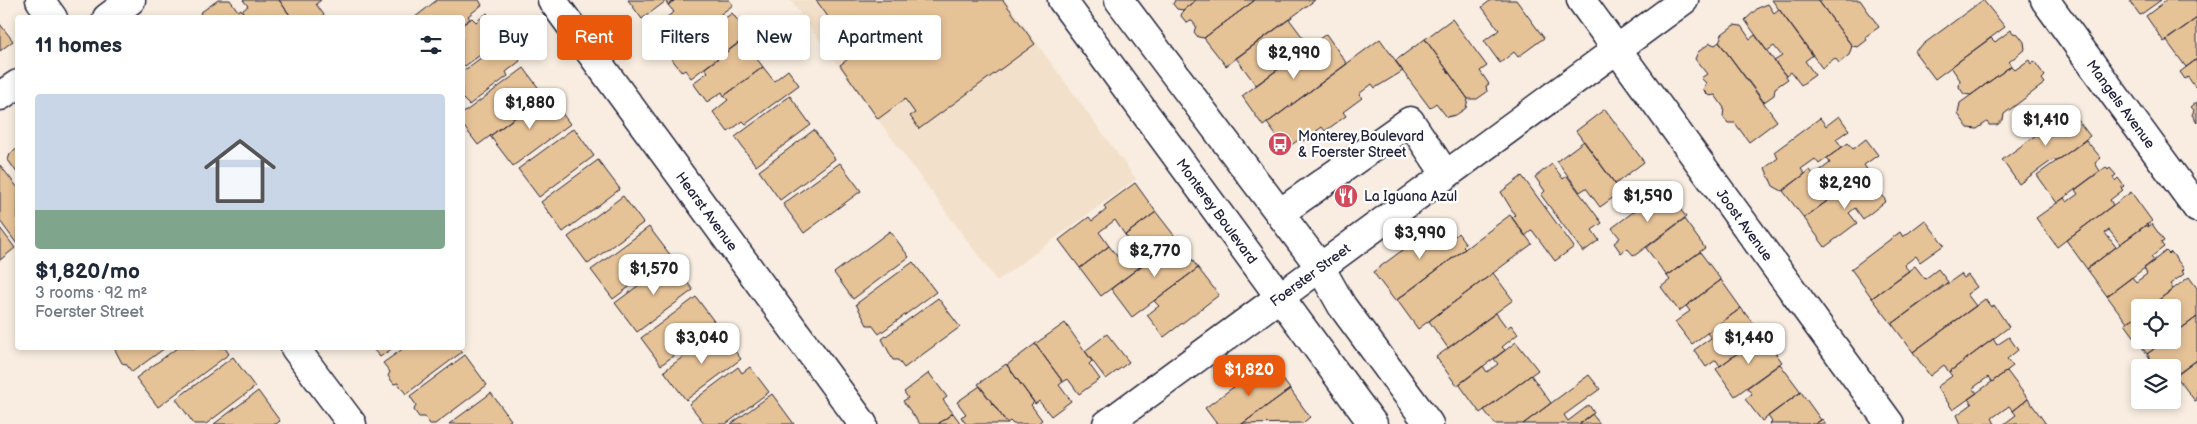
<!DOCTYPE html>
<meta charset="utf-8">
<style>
body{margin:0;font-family:"Balsamiq Sans",sans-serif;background:#f2f2f3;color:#1f2937;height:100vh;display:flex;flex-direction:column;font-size:19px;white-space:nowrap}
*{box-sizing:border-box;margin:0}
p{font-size:16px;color:#747a83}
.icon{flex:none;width:28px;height:28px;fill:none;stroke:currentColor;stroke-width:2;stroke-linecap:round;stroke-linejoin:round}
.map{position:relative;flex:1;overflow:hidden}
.sheet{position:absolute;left:15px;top:15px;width:450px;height:335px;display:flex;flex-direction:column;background:#fff;border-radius:5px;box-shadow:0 2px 8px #0003}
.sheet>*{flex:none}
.top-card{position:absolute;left:480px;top:15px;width:475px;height:45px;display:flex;gap:10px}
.fabs{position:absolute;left:2131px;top:299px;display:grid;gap:10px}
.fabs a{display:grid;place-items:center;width:50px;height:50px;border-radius:5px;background:#fff;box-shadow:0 2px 8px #0003;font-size:25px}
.price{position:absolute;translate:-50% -42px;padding:0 11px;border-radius:10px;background:#fff;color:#222;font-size:16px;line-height:32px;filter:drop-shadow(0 1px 2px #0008)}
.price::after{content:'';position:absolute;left:50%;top:30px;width:15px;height:11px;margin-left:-8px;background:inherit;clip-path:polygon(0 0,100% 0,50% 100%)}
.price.on{background:#ea580c;color:#fff}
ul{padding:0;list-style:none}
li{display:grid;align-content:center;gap:10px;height:265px;padding:0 20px}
li span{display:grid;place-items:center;height:155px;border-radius:5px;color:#555}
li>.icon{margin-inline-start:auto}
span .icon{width:90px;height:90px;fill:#fffc;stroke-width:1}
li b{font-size:21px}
h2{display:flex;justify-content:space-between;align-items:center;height:60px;padding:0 20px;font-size:21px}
.tag{padding:0 18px;border-radius:5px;background:#fff;box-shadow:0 2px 8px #0003;font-size:18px;line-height:45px}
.tag.on{background:#ea580c;color:#fff}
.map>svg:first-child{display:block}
</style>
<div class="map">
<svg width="2197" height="424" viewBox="0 0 2197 424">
<rect width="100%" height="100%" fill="#f8ede0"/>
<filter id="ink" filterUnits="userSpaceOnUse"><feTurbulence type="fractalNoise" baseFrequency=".02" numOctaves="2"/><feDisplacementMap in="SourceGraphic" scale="10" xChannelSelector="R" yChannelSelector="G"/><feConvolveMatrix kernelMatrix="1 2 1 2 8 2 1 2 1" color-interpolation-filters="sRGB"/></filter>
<g filter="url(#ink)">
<path fill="#f3e0ca" d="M790 0H1005L1136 179 997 281Z"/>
<path fill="#e6c297" stroke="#22223b" d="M218 0H230L238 11 241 9 247 18H203L200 13Z
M243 0H279L292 18H247L242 11 248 6Z
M279 0H321L316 4 324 15 320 18H292Z
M437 0H479L482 5 468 16 470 19 462 25V18H414Z
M628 0H675L668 5 666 1 642 19Z
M675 0H729L733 5 671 51 668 47 666 49 653 32 656 30 653 27 674 12 668 5Z
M816 0H1003L1035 44 919 129 910 116 915 113 905 99 878 119 840 65 855 54Z
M1175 0H1196L1183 10 1177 9 1173 4Z
M1196 0H1255L1204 38 1198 37 1194 32 1196 26 1192 21 1186 22 1181 16 1183 10Z
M1255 0H1315L1226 66 1204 38Z
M1491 0H1516L1544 38 1518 57 1514 52 1500 63 1484 41 1499 30 1482 7Z
M1772 0H1818L1852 46 1849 55 1839 63 1835 58 1822 68Z
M1818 0H1860L1879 27 1865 37 1867 40 1858 47 1852 46Z
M1983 0 2005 27 1935 79 1914 51Z
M2129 0H2161L2140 15Z
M2167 0H2197V18L2164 42 2146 16Z
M1768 4 1774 13 1779 9 1813 55 1805 61 1815 75 1801 85 1791 72 1786 76 1774 61 1782 56 1774 46 1767 51 1745 20 1758 8Z
M487 13 502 34 480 51 483 53 465 66 462 63V25L472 18 476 22Z
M732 13 749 35 691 78 685 70 682 72 667 53 706 25 710 30Z
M2197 18V59L2186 67 2166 40Z
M1289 19 1304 39 1289 50 1295 57 1256 85 1236 58Z
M1452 19 1487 66 1480 71 1489 84 1486 86 1487 92 1477 99H1468L1425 39Z
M0 24 13 41 0 51Z
M1734 25 1741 26 1750 39 1755 35 1788 79 1775 88 1774 95 1764 102 1719 42 1722 34Z
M2011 30 2013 33 2018 34 2024 42 2025 49 2009 62 2011 66 1971 95 1964 94 1959 87 1960 80 1951 67 1991 38 1995 42Z
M1326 34 1347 64 1263 126 1242 96Z
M1380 39 1403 71 1375 88 1372 84 1359 94 1362 98 1343 112 1346 116 1325 131 1322 127 1303 141 1301 138 1286 149 1267 123Z
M1425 39 1468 99 1466 108 1456 115 1447 117 1436 103 1430 108 1395 61Z
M505 40 520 61 506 72 508 76 469 105 462 98V72Z
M743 40 763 67 724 96 722 92 707 102 693 83 708 72 705 68Z
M1719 42 1777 121 1749 142 1735 123H1728L1723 117 1724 108 1715 95 1709 96 1703 90 1706 83 1701 78 1707 74 1695 59 1698 52 1710 43 1715 45Z
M2197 59V85L2195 87 2188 77 2185 79 2180 72Z
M2029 60 2031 64 2034 61 2045 76 2042 79 2045 83 2004 114 2003 120 1997 125H1989L1987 122 1977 129 1968 128 1958 114 1960 103 2011 66 2015 70Z
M763 67 774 81 788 70 799 85 746 124 743 121 728 132 713 112 728 100 724 96Z
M524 68 540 90 528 99 532 105 478 145 462 124V114Z
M547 93 570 124 513 166 490 136Z
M790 96 811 125 756 166 735 137Z
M2197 102V122L2192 115 2194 110 2191 107Z
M1605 109 1644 162 1615 184 1576 131Z
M2070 110 2090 136 2056 162 2054 159 2019 184 2002 160Z
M1839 116 1849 130 1836 139 1842 147 1819 164 1815 159 1801 169 1805 174 1782 191 1773 186 1765 168 1778 158 1774 152 1820 118 1826 126Z
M574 128 594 156 539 197 518 169Z
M814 130 835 159 780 200 759 171Z
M1866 139 1878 155 1864 165 1868 171 1804 218 1783 191 1810 170 1814 175 1830 163 1827 158 1848 143 1853 149Z
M2086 140 2101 158 2095 163 2100 171 2057 203 2037 175Z
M1584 141 1621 192 1600 207 1586 188 1580 192 1557 161Z
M18 148V174L8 160 10 154Z
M598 160 620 189 563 232 541 202Z
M840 163 861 191 804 233 783 204Z
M1552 164 1563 179 1567 176 1602 223 1592 230 1599 240 1583 252 1541 195 1545 191 1535 177Z
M0 165 18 188 17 244 0 221Z
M2106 167 2108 170 2110 168 2116 175 2113 177 2115 181 2118 178 2124 186 2121 188 2123 190 2110 200 2113 205 2057 247 2036 218 2064 198 2067 202 2078 194 2075 190Z
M1865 173 1886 201 1863 219 1855 208 1849 213 1857 223 1825 247 1804 218Z
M1522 176 1574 247 1555 261 1532 230 1525 236 1512 218 1515 215 1501 192Z
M1135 183 1156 212 1125 235 1115 220 1099 232 1109 246 1080 268 1059 240 1089 217 1092 221 1106 210 1104 206Z
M1665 188 1686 217 1634 256 1627 248 1621 253 1614 243 1620 238 1612 228Z
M2131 192 2152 221 2120 244 2109 230 2105 233 2116 247 2087 269 2066 240Z
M623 196 643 223 588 264 568 237Z
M1156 212 1177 239 1101 296 1080 268 1109 246 1120 260 1136 248 1125 235Z
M1510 215 1532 244 1418 329 1397 300Z
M1684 219 1705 248 1667 276 1646 248Z
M1443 220 1455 236 1458 233 1466 244 1463 247 1465 249 1395 301 1373 272Z
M1925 220 1944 245 1920 262 1916 256 1904 265 1909 271 1872 298 1851 269 1900 232 1903 237Z
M2147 224 2148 227 2152 224 2164 241 2161 243 2164 247 2151 257 2154 261 2107 296 2087 269Z
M649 227 671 256 613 299 591 270Z
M0 228 15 248 0 260Z
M890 231 909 257 853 299 834 273Z
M1177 239 1198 268 1132 317 1111 289Z
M2166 251 2169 254 2171 252 2184 269 2182 271 2184 274 2170 284 2173 289 2148 308H2140V313L2127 323 2107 296 2132 277 2136 282 2147 274 2144 268Z
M1700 252 1721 280 1679 311 1661 287 1670 280 1667 276Z
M671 261 693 290 637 332 615 303Z
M913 262 936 292 879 334 872 325H867L856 304Z
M1915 266 1925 279 1938 269 1948 282 1892 324 1872 298Z
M1198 268 1219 295 1164 337 1147 315 1159 306 1154 301Z
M1493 273 1513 300 1448 348 1429 321Z
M1961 274 1964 278 1968 275 1977 287 1967 294 1976 306 1913 352 1892 324Z
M2189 277 2197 288V317L2178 331 2172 325V308H2148Z
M1721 280 1741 308 1692 344 1675 322 1690 311 1686 306Z
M696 297 716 324 661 365 641 338Z
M938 298 960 327 904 368 898 360H893L882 339Z
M1985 299 1991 307 1994 305 2009 327 1949 372 1944 365 1930 376 1913 352Z
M1741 308 1762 335 1720 366 1716 360 1706 367 1694 350 1711 338 1707 333Z
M1496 313 1507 328 1511 325 1518 334 1502 347 1505 350 1457 386 1436 357Z
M2140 313V340H2166L2147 354 2125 324Z
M2197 317V360L2172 378V368H2157L2147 354 2166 340H2172V335Z
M1065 323 1092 361 1089 364 1100 379 1079 394 1068 379 1063 382 1035 344Z
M719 330 741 359 686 400 664 371Z
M1107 334 1129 362 1106 379 1085 351Z
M1762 335 1782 362 1735 396 1716 369Z
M2009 337 2018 350 2007 359 2013 366 1992 382 1988 377 1973 388 1977 393 1953 410 1937 387 1952 376 1949 372 1993 339 1997 345Z
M1516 342 1538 370 1480 413 1459 384 1483 366 1487 372 1498 364 1494 359Z
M1035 344 1063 382 1059 385 1071 401 1051 416 1039 401 1035 404 1007 365Z
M114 348H165L132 372 126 364 122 363Z
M177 348H225L229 354 158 407 136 378Z
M372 348H393L380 357Z
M404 348H458L462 352 406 394 398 383 394 384 388 376 390 372 383 363Z
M465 355 487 385 435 424H430L425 417H419L414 410 416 405 410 396Z
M233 357 255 387 206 424H194L176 399Z
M2197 360V400L2195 401 2176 376Z
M1269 361 1290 389 1242 424H1217L1205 408Z
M1006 364 1034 402 1031 405 1042 420 1037 424H1013L1010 421 1007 423 978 384Z
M1780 364 1801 392 1762 421 1745 399 1752 394 1747 388Z
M738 367 742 373 750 367 769 392 726 424H705L689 404Z
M2007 371 2028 399 2013 411 2009 406 1992 418 1995 424H1961L1957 415 1972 404 1968 399Z
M929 373 947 397 943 400 953 413 938 424H920L903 401 908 398 904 392Z
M1531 375 1551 403 1523 424H1495L1484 410Z
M1589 375 1600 389 1564 415 1568 421 1589 405 1594 413 1579 424H1523Z
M980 386 1007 423V424H966L961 417 966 414 957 402Z
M1290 389 1310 417 1303 423 1242 424Z
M258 391 280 421 276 424H214Z
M1801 392 1821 420 1815 424H1770L1772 422 1768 416Z
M491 393 511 420 505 424H449Z
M772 394 794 424H731Z
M2028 399 2046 424H2004L2016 415 2013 411Z
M953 413 961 424H938Z
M1592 414 1600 424H1579Z
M1822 419 1826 424H1815L1821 420Z"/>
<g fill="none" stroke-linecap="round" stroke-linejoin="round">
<g stroke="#22223b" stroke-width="31">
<g id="minor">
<path d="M40 0 53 18"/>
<path id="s1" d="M552 0 863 424"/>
<path id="s2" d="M1581 0 1890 424"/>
<path id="s3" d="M2045 0 2197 208"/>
<path d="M107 18 131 0"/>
<path d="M0 96 18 84"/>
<path d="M1280 213 1410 121 1446 175"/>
<path d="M295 348 352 424"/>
<path id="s4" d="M1107 424 1684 0"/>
</g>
</g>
<g stroke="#22223b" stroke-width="31">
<g id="major">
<path id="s5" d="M1062 0 1373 424"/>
<path d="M1119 0 1320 267 1342 306 1429 424"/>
</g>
</g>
<use href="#minor" stroke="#fff" stroke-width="28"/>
<use href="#major" stroke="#fff" stroke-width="28"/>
</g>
</g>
<defs>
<g id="bus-disc" transform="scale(1.25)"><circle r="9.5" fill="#d1495b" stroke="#fff"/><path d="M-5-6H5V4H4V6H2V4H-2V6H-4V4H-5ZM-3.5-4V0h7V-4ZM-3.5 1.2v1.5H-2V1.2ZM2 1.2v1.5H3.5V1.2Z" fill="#fff"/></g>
<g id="restaurant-disc" transform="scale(1.25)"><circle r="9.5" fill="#d1495b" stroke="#fff"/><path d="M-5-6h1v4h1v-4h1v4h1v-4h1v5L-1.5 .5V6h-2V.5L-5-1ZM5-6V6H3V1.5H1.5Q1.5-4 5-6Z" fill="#fff"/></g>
</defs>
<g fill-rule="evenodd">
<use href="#bus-disc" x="1280" y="144"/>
<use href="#restaurant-disc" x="1346" y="196"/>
</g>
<g text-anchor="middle" stroke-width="4.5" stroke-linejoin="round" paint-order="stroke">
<g font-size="14" fill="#22223b" stroke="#fff">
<text dy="5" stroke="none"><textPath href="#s3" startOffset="129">Mangels Avenue</textPath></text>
<text dy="5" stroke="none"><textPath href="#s1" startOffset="262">Hearst Avenue</textPath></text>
<text dy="5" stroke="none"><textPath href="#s5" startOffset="262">Monterey Boulevard</textPath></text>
<text dy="5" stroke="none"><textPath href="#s2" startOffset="278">Joost Avenue</textPath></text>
<text dy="5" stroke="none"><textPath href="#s4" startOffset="252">Foerster Street</textPath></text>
</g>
<g font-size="14" fill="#22223b" stroke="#fff" text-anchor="start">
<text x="1298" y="141">Monterey Boulevard<tspan x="1298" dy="16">&amp; Foerster Street</tspan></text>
<text x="1364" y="201">La Iguana Azul</text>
</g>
</g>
</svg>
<div class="fabs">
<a><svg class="icon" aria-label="locate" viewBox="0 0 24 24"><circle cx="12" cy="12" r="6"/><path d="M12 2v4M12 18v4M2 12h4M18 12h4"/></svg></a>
<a><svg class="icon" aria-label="layers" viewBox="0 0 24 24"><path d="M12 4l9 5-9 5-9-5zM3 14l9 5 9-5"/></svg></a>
</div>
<b class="price" style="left:1294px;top:80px">$2,990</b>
<b class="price" style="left:530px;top:130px">$1,880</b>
<b class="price" style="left:2046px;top:147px">$1,410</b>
<b class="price" style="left:1845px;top:210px">$2,290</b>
<b class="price" style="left:1648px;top:223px">$1,590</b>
<b class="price" style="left:1420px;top:260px">$3,990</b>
<b class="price" style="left:1155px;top:278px">$2,770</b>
<b class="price" style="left:654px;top:296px">$1,570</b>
<b class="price" style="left:702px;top:365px">$3,040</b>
<b class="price" style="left:1749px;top:365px">$1,440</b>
<b class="price on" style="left:1249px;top:397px">$1,820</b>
<div class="top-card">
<a class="tag">Buy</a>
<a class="tag on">Rent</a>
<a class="tag">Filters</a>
<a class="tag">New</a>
<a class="tag">Apartment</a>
</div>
<section class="sheet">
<h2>11 homes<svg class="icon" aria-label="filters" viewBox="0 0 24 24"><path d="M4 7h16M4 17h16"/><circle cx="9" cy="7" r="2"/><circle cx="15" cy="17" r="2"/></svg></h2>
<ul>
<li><span style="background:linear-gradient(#c9d6e8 75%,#7fa58c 0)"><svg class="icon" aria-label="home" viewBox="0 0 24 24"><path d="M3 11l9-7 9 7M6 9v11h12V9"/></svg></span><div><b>$1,820/mo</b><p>3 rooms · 92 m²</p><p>Foerster Street</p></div></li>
</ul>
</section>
</div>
